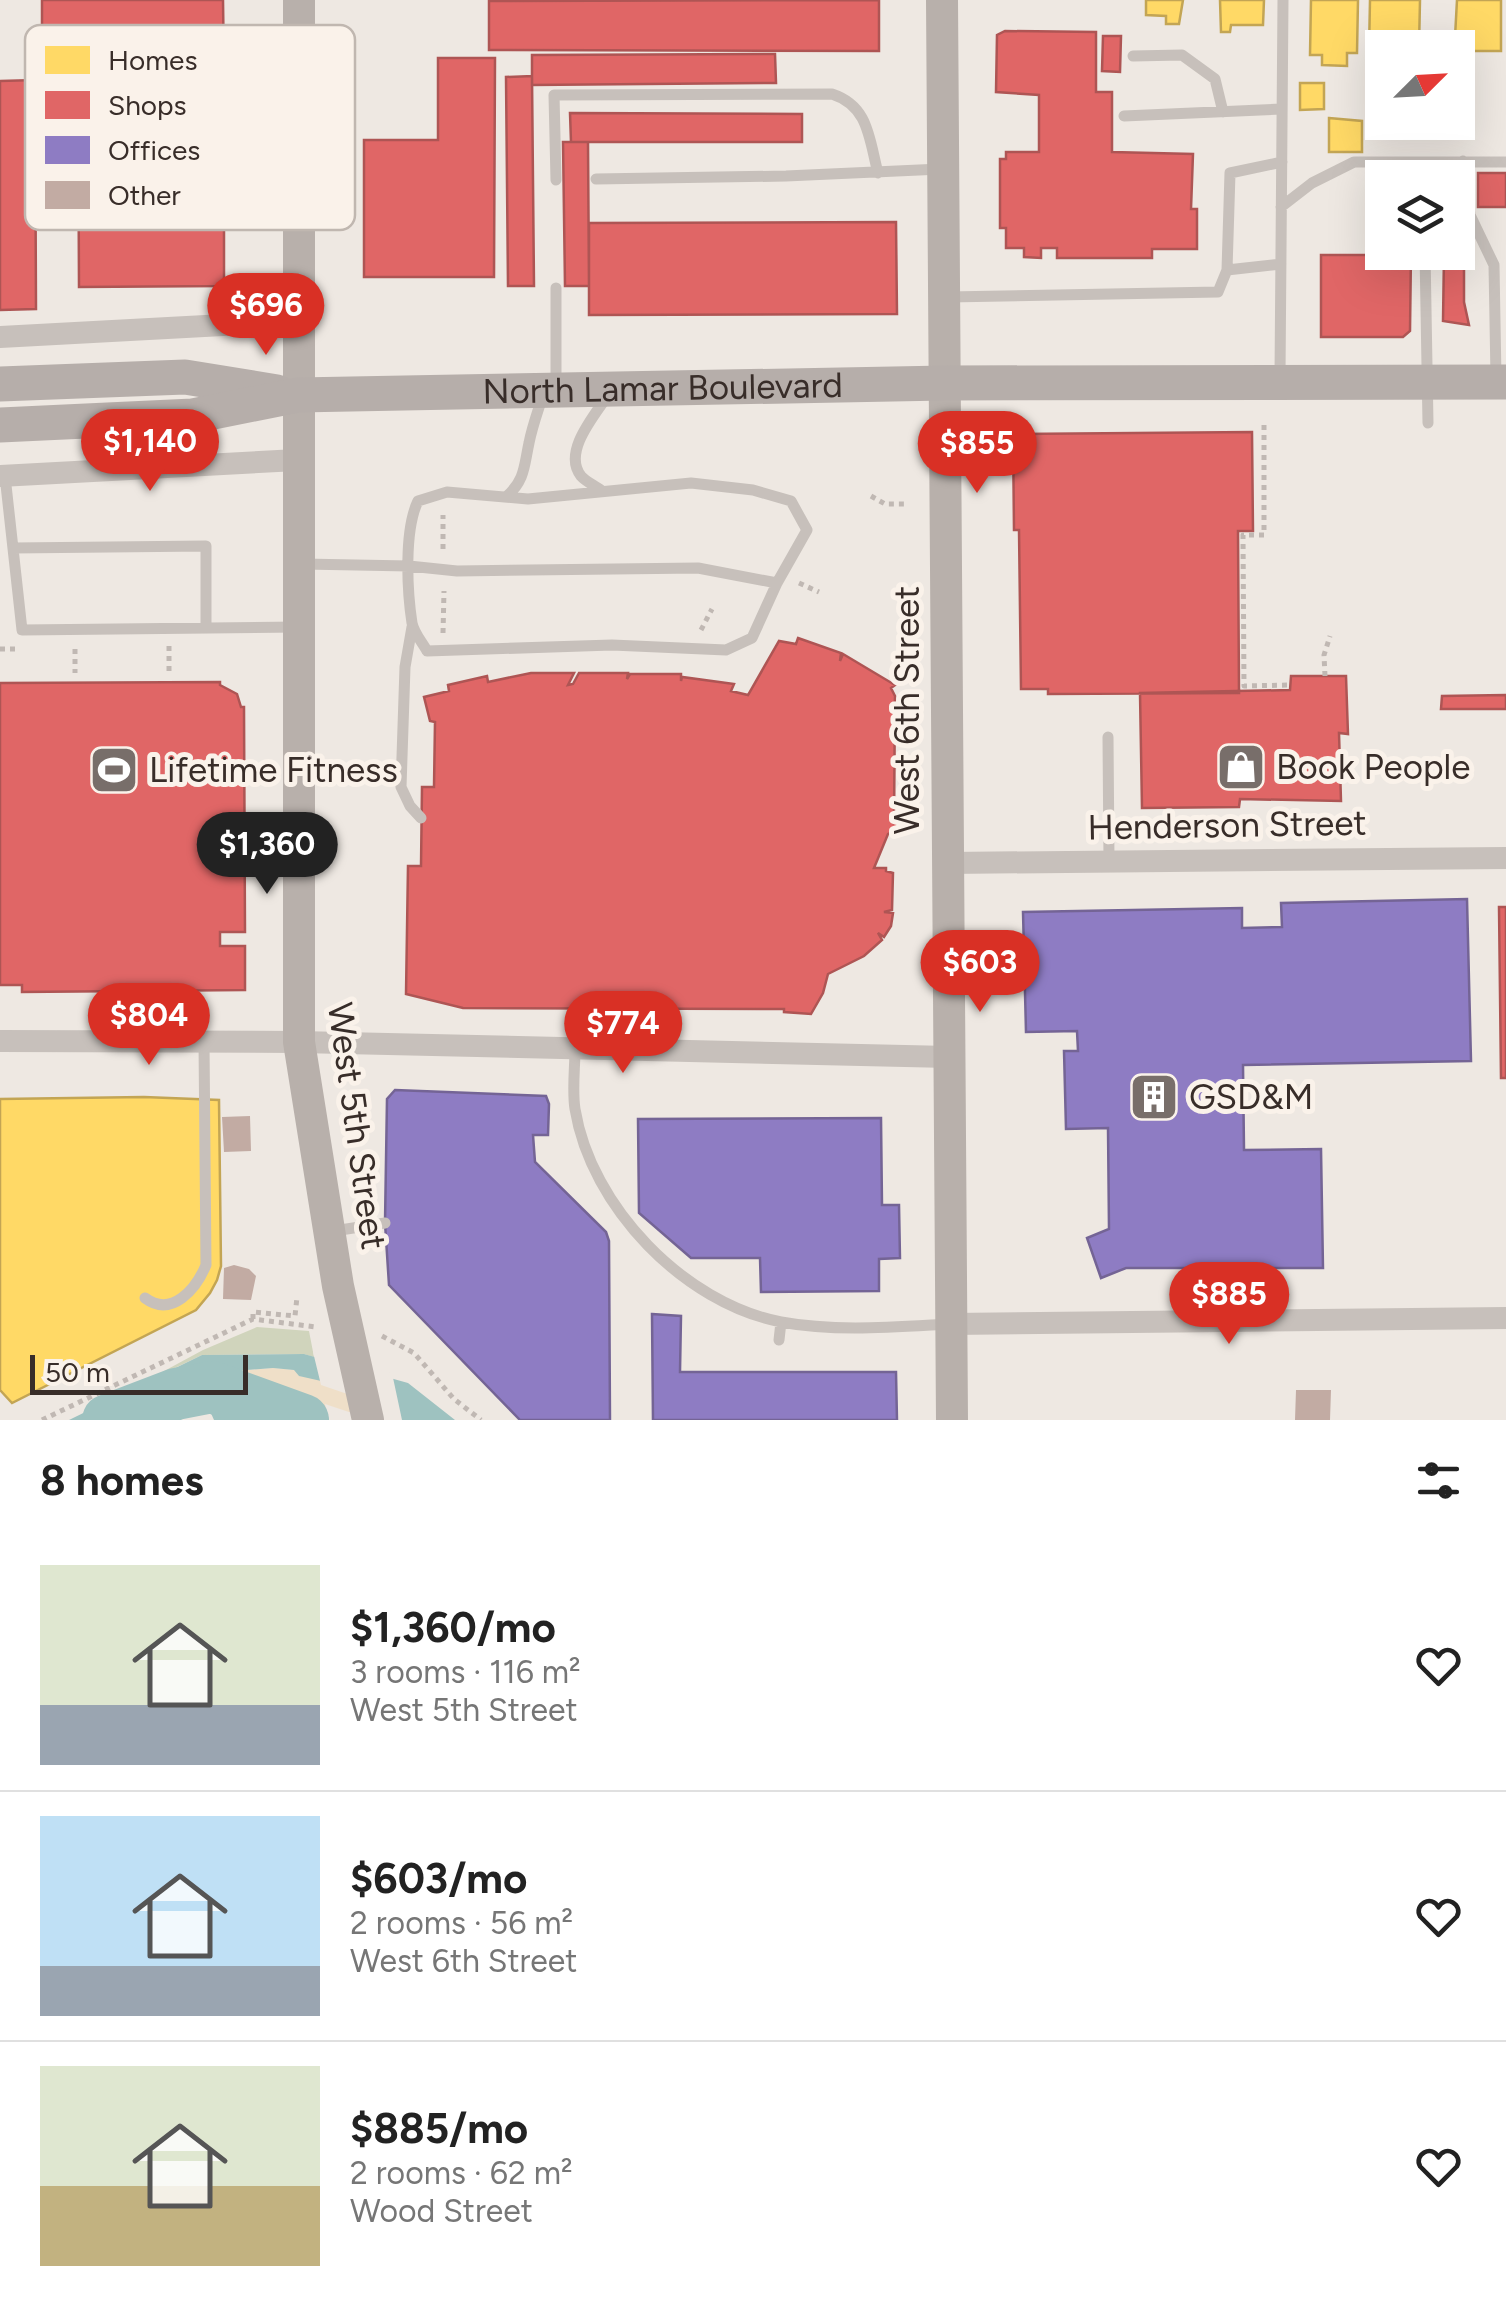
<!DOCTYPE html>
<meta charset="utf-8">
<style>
body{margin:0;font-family:Figtree,sans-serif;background:#f2f2f2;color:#222;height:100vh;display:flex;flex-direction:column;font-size:38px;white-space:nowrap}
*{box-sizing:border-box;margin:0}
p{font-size:32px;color:#767676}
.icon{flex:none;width:55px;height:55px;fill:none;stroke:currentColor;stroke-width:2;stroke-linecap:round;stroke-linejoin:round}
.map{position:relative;height:1420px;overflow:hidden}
.details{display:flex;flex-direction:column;background:#fff;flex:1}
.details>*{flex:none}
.needle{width:65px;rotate:66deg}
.tools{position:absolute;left:1365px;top:30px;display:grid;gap:20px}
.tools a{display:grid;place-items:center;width:110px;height:110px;border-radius:0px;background:#fff;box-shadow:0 10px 40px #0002;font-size:50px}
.scale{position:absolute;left:30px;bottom:25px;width:218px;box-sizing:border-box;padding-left:10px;border:5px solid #382d29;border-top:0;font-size:28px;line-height:35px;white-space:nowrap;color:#382d29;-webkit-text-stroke:8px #faf2ea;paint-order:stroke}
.price{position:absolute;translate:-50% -85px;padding:0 22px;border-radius:35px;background:#d93025;color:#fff;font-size:32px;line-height:65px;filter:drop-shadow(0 2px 5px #0008)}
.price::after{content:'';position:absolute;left:50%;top:60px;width:30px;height:22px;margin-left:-15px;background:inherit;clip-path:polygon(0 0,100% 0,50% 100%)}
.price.selected{background:#222;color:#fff}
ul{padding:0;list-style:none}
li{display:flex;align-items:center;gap:30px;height:250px;padding:0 40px}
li+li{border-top:2px solid #e0e0e0}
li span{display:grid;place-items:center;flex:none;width:280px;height:200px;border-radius:0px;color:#555}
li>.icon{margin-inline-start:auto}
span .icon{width:120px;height:120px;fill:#fffc;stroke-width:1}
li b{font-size:42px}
h2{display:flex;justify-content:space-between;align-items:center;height:120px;padding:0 40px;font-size:42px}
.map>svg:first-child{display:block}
</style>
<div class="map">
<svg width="1506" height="1420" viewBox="0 0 1506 1420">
<rect width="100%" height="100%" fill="#eee8e2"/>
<path fill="#d0d4bc" d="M257 1327 309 1331 314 1357 304 1354 202 1355 129 1390 203 1350Z"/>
<path fill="#efdfc8" d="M273 1368 295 1370 299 1376 316 1378 366 1395 348 1417 256 1387 242 1388 221 1380 233 1371Z"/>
<path fill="#9ec2c0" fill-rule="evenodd" d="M304 1354 408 1383 455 1420H289L277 1413 255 1420H214L210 1411 217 1406 236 1401 232 1394 214 1395 210 1401H182L183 1410 157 1420H69L202 1355ZM273 1368 294 1370 299 1376 339 1385 379 1416 348 1417 256 1387 242 1388 222 1380 234 1371Z"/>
<path fill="#eee8e2" d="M313 1352 392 1373 402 1420H329L325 1404 349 1412 371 1411 362 1399 321 1385Z"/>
<path fill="#ffd966" stroke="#c3a554" stroke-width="2.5" d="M1146 0H1183L1179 24H1166V16L1146 15Z
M1220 0H1264L1263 25H1231L1230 32H1221Z
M1311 0H1358L1357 53H1347V66L1322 65V55H1310Z
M1370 0H1420L1419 48H1382V52L1369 51Z
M1457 0H1501V51H1459V37H1455Z
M1300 83H1324V109L1300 110Z
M1329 118 1362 121V152H1329Z
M144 1097 219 1100 221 1266 217 1280 210 1293 196 1310 12 1403 0 1390V1099Z"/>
<path fill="#e06666" stroke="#ae5554" stroke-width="2.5" d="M42 0H223L224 73 42 71Z
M879 0V51L489 50V1Z
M1005 31 1096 32V92H1112V152L1193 154 1191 209H1197V249H1152V258H1057V248H1041V258L1024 257V248H1006V228H1000V159H1006V152H1039V95L996 92 997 35Z
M1103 36H1121L1120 72 1102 71Z
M775 54 776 83 532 85V55Z
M438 58H495L494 277H364V140H438Z
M78 72 224 73V286L79 287Z
M532 76 534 286H508L506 77Z
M35 80 36 309 0 310V81Z
M570 113 802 114V142H571Z
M563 142H588L589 286H565Z
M1478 173H1506V207H1478Z
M1370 205H1382V252H1411L1410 331 1403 337H1321V255H1370Z
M896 222 897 314 589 315V223Z
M1444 255H1464V302L1469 325 1443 321Z
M1252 432 1253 531H1238L1239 693 1048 694V689H1021L1019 530H1014L1013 434Z
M798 638 841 653 840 661 843 654 895 685 891 688 895 696 894 823 897 822 901 829 888 834 874 868H886V871L893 873 892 910 884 912 893 913 891 926 884 937 878 933 882 940 864 956 828 974 823 993 811 1014 784 1012V1009L463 1008 406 994 408 866H421L422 787H434L435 722 430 721 424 697 449 691 448 685 487 676 488 682 531 673H574L568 685 573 684 579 673H628L627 679 630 674H681V681L682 677 734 684 731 691 748 695 779 641 796 644Z
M1291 676H1346L1348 734 1339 733 1341 801 1240 799 1239 807 1142 808 1140 693 1290 690Z
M220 682V685L237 694 241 707H244L245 932H220V946H245V990L22 992V985H0V683Z
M1506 695V709H1441L1442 696Z
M1499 907H1506V1078H1501Z"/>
<path fill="#8e7cc3" stroke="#746495" stroke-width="2.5" d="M1467 899 1471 1061 1243 1065 1244 1150 1321 1149 1323 1268H1126L1101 1278 1087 1238 1109 1229 1108 1128 1066 1129 1064 1051H1078L1077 1031 1026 1032 1023 912 1242 908V928L1282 927 1281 903Z
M395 1090 546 1096 549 1104 548 1135H533L535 1162 606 1232 609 1241 610 1420H520L389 1285 385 1223 387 1099Z
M881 1118 882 1205H899L900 1258 879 1259V1291L761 1292 760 1258H691L639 1213 638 1119Z
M652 1314 681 1316 680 1372H896L897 1420H653Z"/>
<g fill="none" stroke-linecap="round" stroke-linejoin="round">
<path stroke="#9ec2c0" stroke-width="52" d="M108 1420 176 1394 212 1387 303 1420"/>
</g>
<path fill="#c2aba3" d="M250 1116 251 1151 224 1152 222 1117Z
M234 1265 249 1269 256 1276 251 1300 223 1299 224 1268Z
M1296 1390H1331L1330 1420H1295Z"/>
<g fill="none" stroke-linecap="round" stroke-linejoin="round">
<path stroke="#c0b8b3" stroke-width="5" stroke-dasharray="5 5" stroke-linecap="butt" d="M1264 425V535H1243L1244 686 1290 685
M871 496 885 504H908
M443 549V515
M799 583 819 592
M701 630 712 609
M443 633 444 591
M169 646V673
M0 649H15
M75 649V673
M1325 676 1324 655 1330 636
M253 1319V1312L295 1316 297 1297
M382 1336 414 1353 454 1399 481 1420
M42 1420 253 1319 316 1327"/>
<path stroke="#c7c0bb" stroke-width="11" d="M1133 56 1182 55 1215 79 1223 112
M1124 116 1281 109
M1463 161 1470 215 1494 265 1496 378
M596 179 786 176 941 169
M556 180 554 95 832 94C869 106 869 139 878 173
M1281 207 1312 183 1354 162H1506
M1425 252 1428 423
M1227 270 1281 264
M556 288V384
M948 297 1218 292 1227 270 1230 173 1282 162
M1280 376 1283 0
M5 476 22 630 298 627
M691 483 753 490 791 501 807 530 777 583 752 638 726 650 612 645 427 651C422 642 414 633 412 623 407 590 404 530 418 501L447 492 528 499Z
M602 491C596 486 586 482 581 476 562 452 595 415 608 395
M507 496C525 480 524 466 529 443 532 427 538 411 543 395
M13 548 206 546V628
M303 564 409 566 457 571 698 568 777 583
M412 627 405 667 401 787 410 806 421 818
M1108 737 1109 861
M575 1049C575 1068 572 1090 575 1109 591 1207 684 1303 781 1322 835 1332 894 1327 949 1324
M334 1231 385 1223
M145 1298C172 1318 196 1289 206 1265L204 1042
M779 1340 781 1322"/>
<path stroke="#c7c0bb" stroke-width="22" d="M0 337 297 321
M0 476 297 460
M948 863 1506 858
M0 1041 299 1042 949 1057
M951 1324 1506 1318"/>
<path stroke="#b8b0ab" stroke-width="32" d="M299 0V1042L338 1286 368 1420
M942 0 952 1420"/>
<g stroke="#b6aeaa" stroke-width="35">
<path d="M0 384 185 377 277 392"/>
<path id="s1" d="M0 425 193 416 298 395 945 383 1506 382"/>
</g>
</g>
<defs>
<g id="shop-square" transform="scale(2.5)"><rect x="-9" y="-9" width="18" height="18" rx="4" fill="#786e6a" stroke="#faf2ea"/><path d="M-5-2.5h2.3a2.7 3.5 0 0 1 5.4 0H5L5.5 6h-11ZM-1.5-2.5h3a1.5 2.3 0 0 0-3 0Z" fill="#fff"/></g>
<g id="stadium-square" transform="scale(2.5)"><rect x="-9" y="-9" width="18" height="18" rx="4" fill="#786e6a" stroke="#faf2ea"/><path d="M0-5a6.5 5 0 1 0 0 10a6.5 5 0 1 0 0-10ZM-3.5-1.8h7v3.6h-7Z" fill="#fff"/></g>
<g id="building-square" transform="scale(2.5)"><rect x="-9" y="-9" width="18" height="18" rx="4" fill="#786e6a" stroke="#faf2ea"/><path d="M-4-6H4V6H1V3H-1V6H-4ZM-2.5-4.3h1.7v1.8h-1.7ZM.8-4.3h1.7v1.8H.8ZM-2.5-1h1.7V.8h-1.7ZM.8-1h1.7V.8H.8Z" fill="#fff"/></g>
</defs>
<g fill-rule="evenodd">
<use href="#shop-square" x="1241" y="767"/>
<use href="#stadium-square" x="114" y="770"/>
<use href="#building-square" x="1154" y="1097"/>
</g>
<g text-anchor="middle" stroke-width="10" stroke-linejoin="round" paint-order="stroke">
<g font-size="35" fill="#382d29" stroke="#faf2ea">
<text dy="12" stroke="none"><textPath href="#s1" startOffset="665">North Lamar Boulevard</textPath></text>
<text transform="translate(907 710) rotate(-90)" y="12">West 6th Street</text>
<text transform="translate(1227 825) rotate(-1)" y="12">Henderson Street</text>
<text transform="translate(357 1126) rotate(82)" y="12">West 5th Street</text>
</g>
<g font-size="35" fill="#382d29" stroke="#faf2ea" text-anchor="start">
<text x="1276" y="779">Book People</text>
<text x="149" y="782">Lifetime Fitness</text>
<text x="1189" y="1109">GSD&amp;M</text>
</g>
</g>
<rect x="25" y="25" width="330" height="205" rx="15" fill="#faf2ea" stroke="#c0b7b0" stroke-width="2.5"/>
<rect x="45" y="46" width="45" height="28" fill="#ffd966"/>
<rect x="45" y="91" width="45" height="28" fill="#e06666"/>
<rect x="45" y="136" width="45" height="28" fill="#8e7cc3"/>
<rect x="45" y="181" width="45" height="28" fill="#c2aba3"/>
<g font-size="28" fill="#382d29">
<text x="108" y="70">Homes</text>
<text x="108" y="115">Shops</text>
<text x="108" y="160">Offices</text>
<text x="108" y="205">Other</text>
</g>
</svg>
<div class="tools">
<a><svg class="needle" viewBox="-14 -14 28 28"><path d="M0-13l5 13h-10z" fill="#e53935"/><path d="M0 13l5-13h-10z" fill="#767676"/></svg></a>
<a><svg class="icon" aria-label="layers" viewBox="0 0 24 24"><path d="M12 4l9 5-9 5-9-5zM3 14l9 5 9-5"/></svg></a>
</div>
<div class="scale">50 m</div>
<b class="price" style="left:266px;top:358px">$696</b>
<b class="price" style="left:150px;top:494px">$1,140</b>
<b class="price" style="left:977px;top:496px">$855</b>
<b class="price selected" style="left:267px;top:897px">$1,360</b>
<b class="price" style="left:980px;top:1015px">$603</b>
<b class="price" style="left:149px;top:1068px">$804</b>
<b class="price" style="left:623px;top:1076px">$774</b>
<b class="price" style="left:1229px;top:1347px">$885</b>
</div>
<section class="details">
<h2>8 homes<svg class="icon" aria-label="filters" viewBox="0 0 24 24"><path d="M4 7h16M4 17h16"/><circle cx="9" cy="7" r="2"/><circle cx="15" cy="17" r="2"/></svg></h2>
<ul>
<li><span style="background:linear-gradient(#dfe7d0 70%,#9aa5b1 0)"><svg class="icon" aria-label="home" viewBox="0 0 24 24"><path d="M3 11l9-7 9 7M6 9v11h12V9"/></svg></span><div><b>$1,360/mo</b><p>3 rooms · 116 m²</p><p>West 5th Street</p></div><svg class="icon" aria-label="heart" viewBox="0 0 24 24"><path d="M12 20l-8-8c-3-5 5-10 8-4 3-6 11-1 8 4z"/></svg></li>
<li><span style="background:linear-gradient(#bfe0f5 75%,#9aa5b1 0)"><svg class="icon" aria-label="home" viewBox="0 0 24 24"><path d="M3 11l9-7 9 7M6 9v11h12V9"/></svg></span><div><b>$603/mo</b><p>2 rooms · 56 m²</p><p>West 6th Street</p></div><svg class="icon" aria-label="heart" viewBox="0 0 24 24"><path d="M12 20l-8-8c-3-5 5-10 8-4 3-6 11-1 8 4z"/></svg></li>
<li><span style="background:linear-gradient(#dfe7d0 60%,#c2b280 0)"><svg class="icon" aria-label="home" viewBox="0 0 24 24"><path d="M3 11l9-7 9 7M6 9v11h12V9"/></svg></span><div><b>$885/mo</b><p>2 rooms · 62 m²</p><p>Wood Street</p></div><svg class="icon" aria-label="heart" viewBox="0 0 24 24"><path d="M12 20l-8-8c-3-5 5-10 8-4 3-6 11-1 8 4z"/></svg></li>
</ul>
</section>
